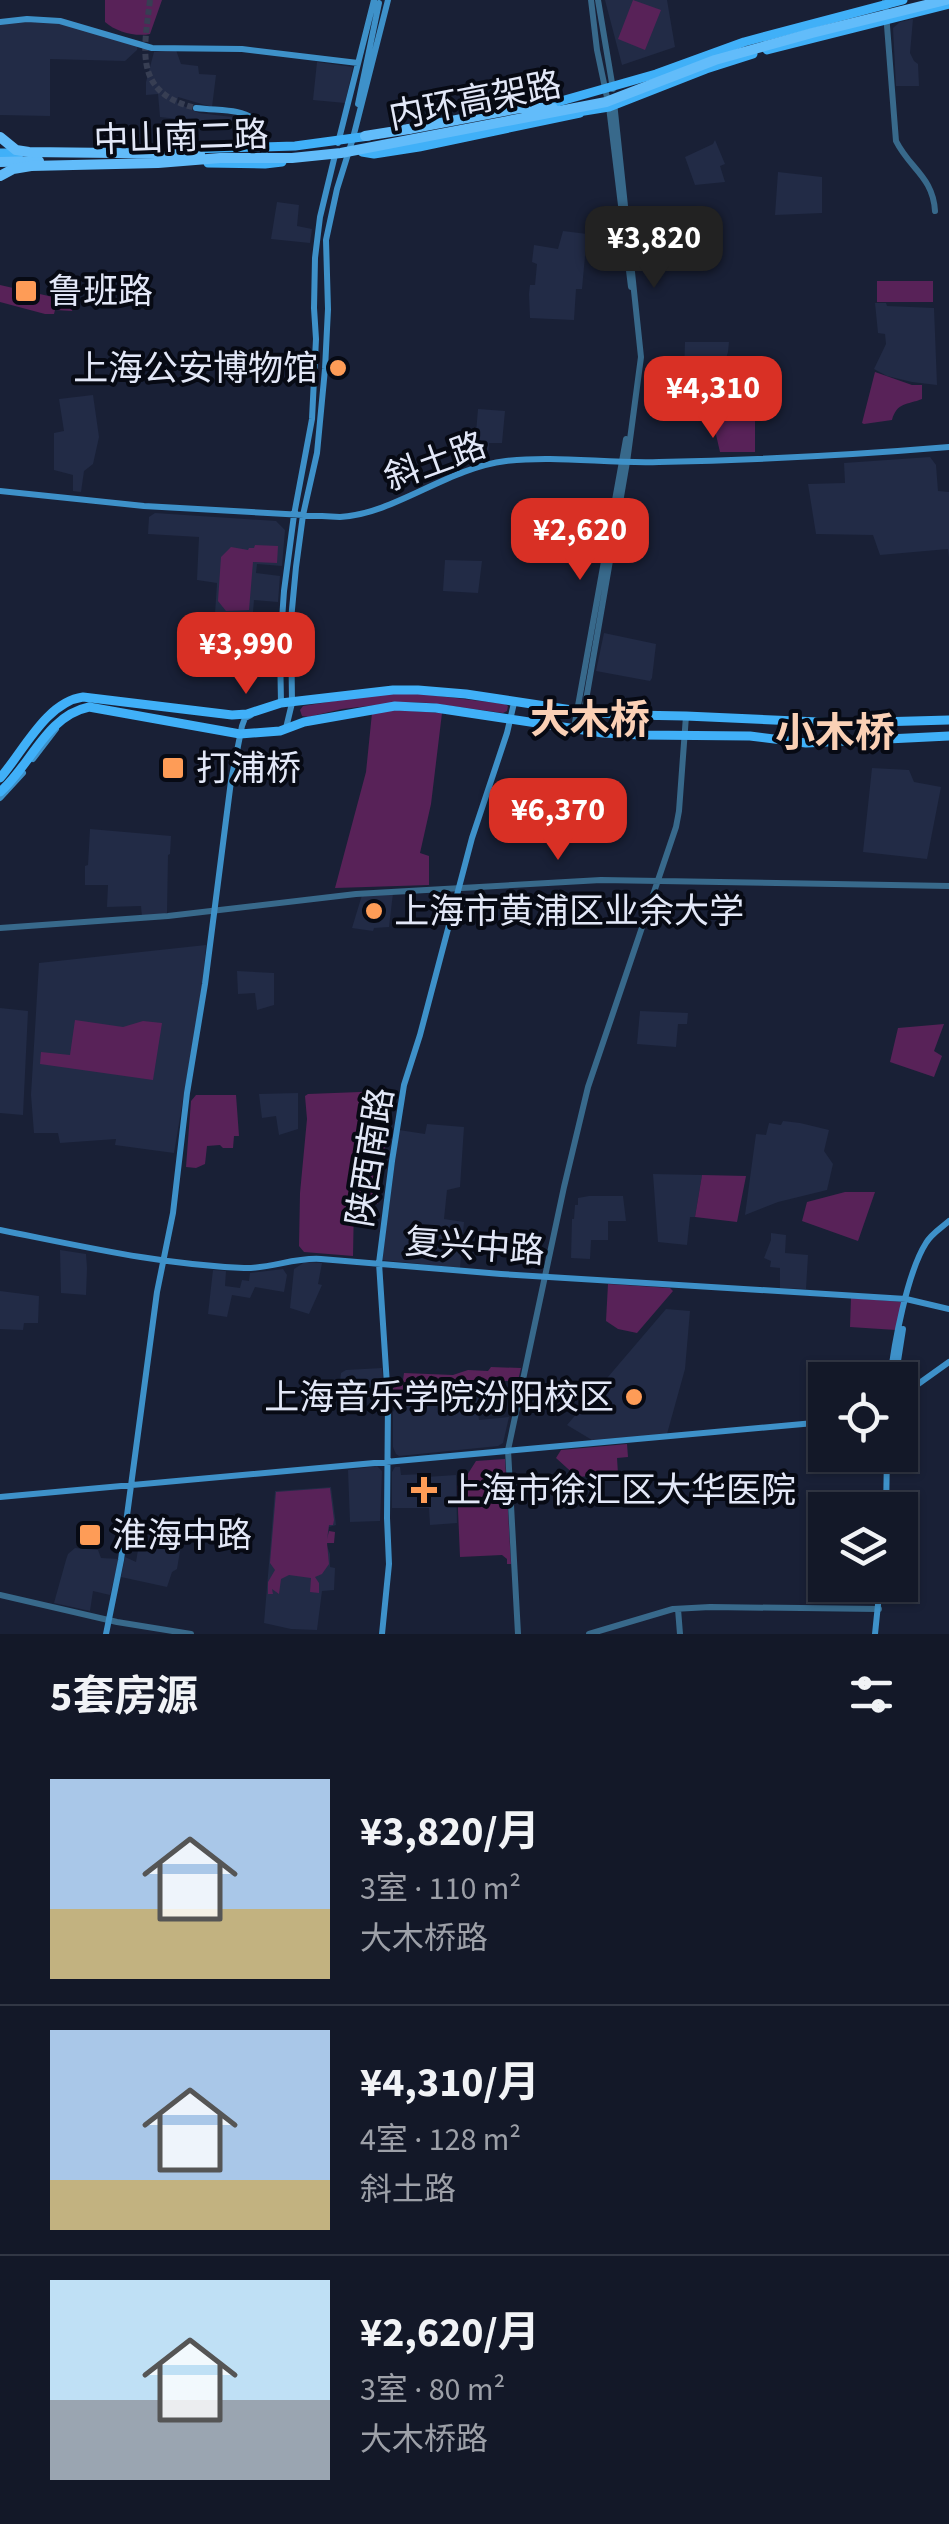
<!DOCTYPE html>
<html lang="zh">
<meta charset="utf-8">
<style>
body{margin:0;font-family:"Source Sans 3","Noto Sans SC",sans-serif;background:#1c2130;color:#f1f3f6;height:100vh;display:flex;flex-direction:column;font-size:38px;white-space:nowrap}
*{box-sizing:border-box;margin:0}
p{font-size:32px;color:#9da0a8}
.icon{flex:none;width:55px;height:55px;fill:none;stroke:currentColor;stroke-width:2;stroke-linecap:round;stroke-linejoin:round}
.map{position:relative;height:1634px;overflow:hidden}
.drawer{display:flex;flex-direction:column;background:#131828;flex:1}
.drawer>*{flex:none}
.buttons{position:absolute;left:808px;top:1362px;display:grid;gap:20px}
.buttons a{display:grid;place-items:center;width:110px;height:110px;border-radius:0px;background:#131828;box-shadow:0 2px 8px #0004,0 0 0 2px #323745;font-size:50px}
.price{position:absolute;translate:-50% -85px;padding:0 22px;border-radius:20px;background:#d93025;color:#fff;font-size:32px;line-height:65px;filter:drop-shadow(0 2px 5px #0008)}
.price::after{content:'';position:absolute;left:50%;top:60px;width:30px;height:22px;margin-left:-15px;background:inherit;clip-path:polygon(0 0,100% 0,50% 100%)}
.price.active{background:#222;color:#fff}
ul{padding:0;list-style:none}
li{display:flex;align-items:center;gap:30px;height:250px;padding:0 50px}
li+li{border-top:2px solid #323745}
li span{display:grid;place-items:center;flex:none;width:280px;height:200px;border-radius:0px;color:#555}
li>.icon{margin-inline-start:auto}
span .icon{width:120px;height:120px;fill:#fffc;stroke-width:1}
li b{font-size:42px}
h2{display:flex;justify-content:space-between;align-items:center;height:120px;padding:0 50px;font-size:42px}
.map>svg:first-child{display:block}
</style>
<div class="map">
<svg width="949" height="1634" viewBox="0 0 949 1634">
<rect width="100%" height="100%" fill="#192036"/>
<path fill="#222b46" d="M605 0H667L675 47 622 65Z
M913 19 910 53 914 61 918 64 919 86H896L893 28 900 22Z
M33 20 69 23 138 46 137 50 125 61 50 59V116L0 115V23Z
M176 50 181 64 198 66 199 74 216 75 212 107 178 97 177 103 199 113 248 119 256 128 258 142 241 144 239 122 179 125 178 119 160 117 158 94 146 95V82L154 52Z
M317 62 353 67 345 103 313 100Z
M715 140 725 164 720 166 725 182 695 185 685 157 713 144Z
M778 172 822 177V213L775 215Z
M277 202 299 205 297 226 312 229 310 243 271 239Z
M563 231 587 234 582 289H576L574 320 530 318 529 294 530 285H535L537 264 532 262 534 245 558 249Z
M875 303H886L887 306 934 308 937 385 912 382 887 376 874 369 886 344 885 334 878 333Z
M685 342H729L728 352 719 382 684 377Z
M93 395 99 437 93 464 84 471 81 492 73 491V475L54 470V433L64 431 59 399Z
M478 409 505 411 502 443H489L488 457H474Z
M930 457 936 465 938 491 949 492V558L948 549 880 555 873 535 816 534 808 484 845 483 844 463Z
M155 513 276 521 285 530 282 566 257 564 256 573 280 576 278 602 254 600 253 612 215 614 217 583 197 580 199 537 148 534 149 517Z
M445 560 482 561 478 593 443 591Z
M604 633 656 644 652 678 650 681 596 671Z
M872 768 909 770 914 782 941 787 927 859 863 852Z
M90 829 171 836 170 854 168 855 167 913 142 917 141 906 107 907 108 885H85V866L88 865Z
M393 893 389 927 374 928 373 931 352 928 362 895Z
M206 945 203 981 174 1153 115 1145 116 1139 60 1143 58 1133H34L31 1095 39 963Z
M237 971 274 973V1005L257 1010 255 993 238 994Z
M0 1008 28 1011 23 1115 0 1113Z
M640 1011 688 1013 687 1024H678L676 1047 637 1044Z
M298 1093V1129L279 1135 276 1116 262 1118 259 1094Z
M783 1121 800 1123 829 1130 824 1151 833 1164 827 1190 778 1202 745 1215 756 1134 766 1135 769 1123 781 1125Z
M427 1124 464 1127 460 1187 447 1190 444 1219 464 1222 460 1268 382 1260 399 1130 425 1134Z
M653 1174 702 1175 695 1217H690L687 1245 658 1242Z
M589 1196H623L626 1221H608V1240H591L590 1259 571 1258 572 1219H574L575 1205H578V1198Z
M771 1233 786 1235 785 1253 808 1255 806 1289 780 1288V1268L770 1267 771 1261 764 1258 771 1240Z
M60 1250 86 1254 87 1268 86 1295 61 1293Z
M305 1262 322 1263 318 1284 322 1285 309 1314 290 1308 294 1269Z
M283 1269 287 1275 284 1292 255 1287 250 1298 232 1295 227 1317 208 1314 213 1270 226 1271 225 1286 240 1288 242 1280 249 1281 250 1273Z
M0 1291 39 1296 38 1323H24L23 1330 0 1329Z
M666 1309 690 1311 685 1369 667 1434 592 1440 567 1425Z
M382 1368 385 1398H368L367 1395 339 1391 341 1373 346 1370Z
M462 1383 481 1386 482 1405 477 1406 479 1420 509 1417 503 1443 498 1446 399 1456 396 1454 393 1447V1412L396 1408 426 1387 439 1384Z
M377 1466 382 1471 380 1521 350 1522 348 1470Z
M395 1467H400L401 1475 425 1474 426 1477 456 1475 457 1523 430 1525 429 1508H392V1472Z
M331 1487 336 1525 329 1527 327 1546 330 1554V1567L335 1568 334 1590 322 1591 317 1630 291 1629 264 1623 275 1491Z
M139 1544 180 1551 177 1569 172 1572 167 1587 121 1577 125 1557 136 1562Z
M75 1548 98 1550 101 1558 119 1559 110 1595 93 1591 90 1611 54 1603 66 1560 68 1554Z"/>
<path fill="#582258" d="M105 0H162L150 34C136 37 116 32 105 22Z
M633 0 661 10 645 50 618 39Z
M877 281H933V302H877Z
M0 285 75 302 72 311 55 310 54 314H45L0 302Z
M875 372 912 385H922V399C907 405 897 402 892 420L864 424 862 423Z
M716 406 755 408V452H720L714 426Z
M255 545 278 546 277 563 253 562 249 610 226 611 218 601 221 557 231 547 248 550 249 548H254Z
M397 691 505 704 508 706 507 711 503 713 430 703 403 702 342 709 308 717 302 716 300 710 303 706Z
M396 710 442 713 431 804 420 853 429 856V885L335 888 366 772 372 713Z
M75 1020 123 1027 143 1021 162 1023 153 1080 40 1064 41 1052 70 1055Z
M944 1024 934 1051 942 1056 934 1077 890 1062 898 1028Z
M386 1091 391 1096 378 1204 354 1202 353 1256 304 1252 299 1246 300 1193 307 1119 305 1096 308 1094Z
M196 1095H236L239 1136H234L233 1148H223L220 1145 207 1146 205 1164 196 1168 186 1167 191 1101Z
M702 1175 746 1176 737 1222 695 1217Z
M845 1192H875L858 1241 802 1221 807 1202Z
M608 1284 670 1288 673 1291 637 1333 618 1329 606 1321Z
M851 1298 903 1302 896 1330 850 1327Z
M491 1367 521 1368 517 1385H513L509 1381H497L496 1386C472 1379 440 1374 417 1387 410 1391 404 1397 397 1402L393 1399V1388L403 1380 404 1373 453 1375 468 1370 488 1371Z
M627 1444 628 1457 617 1458 618 1474 577 1477 556 1458 561 1450Z
M505 1459 511 1564H507V1559L502 1555 460 1557 457 1486 464 1480 476 1461Z
M330 1488 334 1520 333 1525H329L327 1539 329 1531 335 1532 334 1543H327L329 1564 322 1574 315 1577 319 1583V1593L310 1592 311 1578 289 1575 281 1579 279 1594 272 1589 273 1594H268V1582L275 1570 270 1563 276 1492Z"/>
<g fill="none" stroke-linecap="round" stroke-linejoin="round">
<path stroke="#373e53" stroke-width="6" stroke-dasharray="6 3" stroke-linecap="butt" d="M150 0C144 51 133 93 196 108"/>
<path stroke="#38698b" stroke-width="6" d="M591 0 597 50 609 107 631 287
M598 0 613 89
M885 0 896 141C910 169 933 177 935 211
M574 728 626 439
M581 729 627 462 641 357 614 102
M0 928 168 916 356 894 601 880 949 886
M0 1595 117 1622 191 1634
M678 1609 680 1634
M518 1634 508 1450 564 1187 588 1087 676 827 679 811 686 716
M589 1634 673 1609 710 1607 879 1609"/>
<path stroke="#3e91c9" stroke-width="6" d="M0 22 27 19 60 21 152 48 242 49 358 63
M358 104 379 3
M196 108C243 113 263 105 265 160
M338 143 374 0
M0 491 144 506 340 517C395 514 447 468 506 461 557 455 608 464 659 462 755 460 853 455 949 447
M281 703 280 648 284 591 294 515 312 419 316 339 314 308 315 258 320 217 335 155
M286 728 292 703 291 620 296 567 303 515 317 453 325 369 328 309 326 240 337 189 353 138 388 0
M33 759 56 729
M0 798 23 773
M0 1230C81 1246 162 1265 244 1268 271 1269 294 1257 321 1259L501 1274 906 1299 949 1309
M890 1380C894 1344 907 1273 926 1243 931 1234 941 1228 949 1221
M895 1380 903 1329
M900 1397 949 1362
M0 1497 825 1422
M886 1510 887 1455
M106 1634 121 1560 157 1292 173 1213 187 1093 205 984 231 781 242 726 245 718 251 715
M382 1634 389 1564 387 1518 388 1400 379 1263 392 1161 404 1085 420 1035 472 838 507 733 514 703
M875 1634 880 1585"/>
<path stroke="#40b0f8" stroke-width="9" d="M767 50 949 4
M547 105 656 74 744 42 903 0
M578 112 609 107 706 69 753 54
M143 149H177
M190 149 295 146 369 136
M362 152 374 154 419 147 580 113
M0 153H20
M208 163 265 164 282 162
M0 778C23 752 46 702 83 697L232 715 247 714 281 703 393 690H418L466 694 585 712 631 715 686 716 841 723 949 720
M0 792C31 765 46 716 89 707L240 734 280 731 304 722 395 706 436 708 603 733 641 735 750 736 806 743 949 736"/>
<path stroke="#62bcfa" stroke-width="10" d="M365 136 409 129
M0 162 39 161"/>
<path stroke="#62bcfa" stroke-width="10" d="M409 129 520 108H553
M0 137 16 150 29 152 200 154
M0 176 13 169 31 166 158 163 220 158H292L341 153 606 102 715 60 812 33 946 0"/>
</g>
<g fill="#fe9c57" stroke="#070a14" stroke-width="4">
<rect x="14" y="279" width="24" height="24" rx="5"/>
<circle cx="338" cy="368" r="10"/>
<rect x="161" y="756" width="24" height="24" rx="5"/>
<circle cx="374" cy="911" r="10"/>
<circle cx="634" cy="1397" r="10"/>
<path d="M419 1475h10v10h10v10h-10v10h-10v-10h-10v-10h10z"/>
<rect x="78" y="1523" width="24" height="24" rx="5"/>
</g>
<g text-anchor="middle" stroke-width="8" stroke-linejoin="round" paint-order="stroke">
<g font-size="35" fill="#e2e7f7" stroke="#070a14">
<text transform="translate(475 100) rotate(-11)" y="12">内环高架路</text>
<text transform="translate(181 137) rotate(-2)" y="12">中山南二路</text>
<text transform="translate(435 461) rotate(-20)" y="12">斜土路</text>
<text transform="translate(370 1157) rotate(-81)" y="12">陕西南路</text>
<text transform="translate(475 1246) rotate(4)" y="12">复兴中路</text>
</g>
<g font-size="35" fill="#e2e7f7" stroke="#070a14" text-anchor="start">
<text x="48" y="303">鲁班路</text>
<text x="318" y="380" text-anchor="end">上海公安博物馆</text>
<text x="196" y="780">打浦桥</text>
<text x="394" y="923">上海市黄浦区业余大学</text>
<text x="614" y="1409" text-anchor="end">上海音乐学院汾阳校区</text>
<text x="446" y="1502">上海市徐汇区大华医院</text>
<text x="112" y="1547">淮海中路</text>
</g>
<g font-size="40" font-weight="bold" fill="#fad0b5" stroke="#070a14">
<text x="590" y="733">大木桥</text>
<text x="835" y="746">小木桥</text>
</g>
</g>
</svg>
<div class="buttons">
<a><svg class="icon" aria-label="locate" viewBox="0 0 24 24"><circle cx="12" cy="12" r="6"/><path d="M12 2v4M12 18v4M2 12h4M18 12h4"/></svg></a>
<a><svg class="icon" aria-label="layers" viewBox="0 0 24 24"><path d="M12 4l9 5-9 5-9-5zM3 14l9 5 9-5"/></svg></a>
</div>
<b class="price active" style="left:654px;top:291px">¥3,820</b>
<b class="price" style="left:713px;top:441px">¥4,310</b>
<b class="price" style="left:580px;top:583px">¥2,620</b>
<b class="price" style="left:246px;top:697px">¥3,990</b>
<b class="price" style="left:558px;top:863px">¥6,370</b>
</div>
<section class="drawer">
<h2>5套房源<svg class="icon" aria-label="filters" viewBox="0 0 24 24"><path d="M4 7h16M4 17h16"/><circle cx="9" cy="7" r="2"/><circle cx="15" cy="17" r="2"/></svg></h2>
<ul>
<li><span style="background:linear-gradient(#a9c7e8 65%,#c2b280 0)"><svg class="icon" aria-label="home" viewBox="0 0 24 24"><path d="M3 11l9-7 9 7M6 9v11h12V9"/></svg></span><div><b>¥3,820/月</b><p>3室 · 110 m²</p><p>大木桥路</p></div></li>
<li><span style="background:linear-gradient(#a9c7e8 75%,#c2b280 0)"><svg class="icon" aria-label="home" viewBox="0 0 24 24"><path d="M3 11l9-7 9 7M6 9v11h12V9"/></svg></span><div><b>¥4,310/月</b><p>4室 · 128 m²</p><p>斜土路</p></div></li>
<li><span style="background:linear-gradient(#bfe0f5 60%,#9aa5b1 0)"><svg class="icon" aria-label="home" viewBox="0 0 24 24"><path d="M3 11l9-7 9 7M6 9v11h12V9"/></svg></span><div><b>¥2,620/月</b><p>3室 · 80 m²</p><p>大木桥路</p></div></li>
</ul>
</section>
